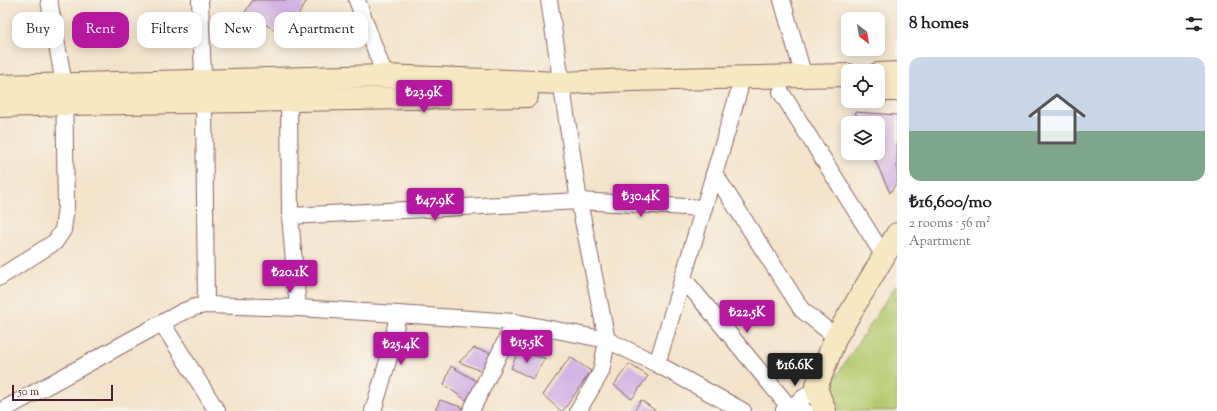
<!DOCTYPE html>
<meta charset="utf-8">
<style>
body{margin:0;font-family:"Sorts Mill Goudy",serif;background:#f2f2f2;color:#202124;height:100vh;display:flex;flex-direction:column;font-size:15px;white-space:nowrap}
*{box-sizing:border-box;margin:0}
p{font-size:13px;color:#757577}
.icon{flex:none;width:22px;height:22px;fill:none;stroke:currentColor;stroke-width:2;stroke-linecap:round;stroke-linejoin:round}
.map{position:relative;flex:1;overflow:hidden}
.drawer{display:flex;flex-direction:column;background:#fff;width:320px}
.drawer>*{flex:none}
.banner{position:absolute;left:12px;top:12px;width:380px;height:36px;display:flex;gap:8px}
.needle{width:26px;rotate:149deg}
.tools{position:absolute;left:841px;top:12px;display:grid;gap:8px}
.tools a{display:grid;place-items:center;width:44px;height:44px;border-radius:8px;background:#fff;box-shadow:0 2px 10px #0003;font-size:20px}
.scale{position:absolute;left:12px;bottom:10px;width:101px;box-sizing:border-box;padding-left:4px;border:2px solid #4a1f2b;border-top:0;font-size:11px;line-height:14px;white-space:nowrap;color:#4a1f2b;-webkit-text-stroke:3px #f7f3e8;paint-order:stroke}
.price{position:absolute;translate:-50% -34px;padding:0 9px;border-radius:4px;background:#b5179e;color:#fff;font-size:13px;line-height:26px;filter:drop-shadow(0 1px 2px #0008)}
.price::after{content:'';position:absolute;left:50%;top:24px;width:12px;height:9px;margin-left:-6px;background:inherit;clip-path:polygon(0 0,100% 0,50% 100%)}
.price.current{background:#222;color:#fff}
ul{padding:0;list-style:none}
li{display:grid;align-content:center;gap:8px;height:212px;padding:0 12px}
li span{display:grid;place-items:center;height:124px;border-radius:12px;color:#555}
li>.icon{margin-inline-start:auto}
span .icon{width:72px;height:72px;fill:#fffc;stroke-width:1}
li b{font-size:17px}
h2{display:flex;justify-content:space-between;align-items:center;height:48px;padding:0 12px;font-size:17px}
.tag{padding:0 14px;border-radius:12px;background:#fff;box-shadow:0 2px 10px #0003;font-size:14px;line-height:36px}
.tag.current{background:#b5179e;color:#fff}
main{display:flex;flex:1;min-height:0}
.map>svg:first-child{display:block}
</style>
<main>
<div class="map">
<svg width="897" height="411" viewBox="0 0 897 411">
<rect width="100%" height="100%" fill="#f7f3e8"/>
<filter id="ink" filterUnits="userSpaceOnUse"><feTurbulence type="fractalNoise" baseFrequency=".025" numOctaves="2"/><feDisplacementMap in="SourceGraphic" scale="8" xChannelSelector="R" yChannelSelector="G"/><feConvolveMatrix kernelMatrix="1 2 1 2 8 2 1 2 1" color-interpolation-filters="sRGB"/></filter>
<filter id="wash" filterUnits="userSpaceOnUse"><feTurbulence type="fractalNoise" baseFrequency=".012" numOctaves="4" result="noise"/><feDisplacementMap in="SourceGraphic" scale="16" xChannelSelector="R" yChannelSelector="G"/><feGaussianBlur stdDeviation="0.9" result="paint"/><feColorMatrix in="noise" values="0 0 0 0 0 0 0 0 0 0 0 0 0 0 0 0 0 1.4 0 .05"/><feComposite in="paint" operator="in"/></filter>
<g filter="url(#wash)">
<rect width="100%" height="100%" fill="#f4e3ca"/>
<path fill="#b3c96d" stroke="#7e744c" d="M897 284V411H839L831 384Z"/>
<g id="blocks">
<path fill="#d6b3e5" d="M253 0H302L306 2 285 36 245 12Z
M855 112 897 115V182L890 193 872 153H878V123H859Z
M474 348 494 354 484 372 459 362Z
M518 352 545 358 533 379 511 368Z
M570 357 591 371 563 411H561L543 395Z
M629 364 648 376 632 399 614 385Z
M451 366 478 382 466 400 444 385Z
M440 400 467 409 466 411H435Z
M641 400 656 411H634Z"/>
</g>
</g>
<g filter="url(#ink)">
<use href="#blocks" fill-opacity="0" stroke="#866463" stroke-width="1"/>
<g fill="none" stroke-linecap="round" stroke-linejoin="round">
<g stroke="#866463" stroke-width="18">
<path id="street" d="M200 0 204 101 206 305
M357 0 385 76
M549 0 579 201 607 340 601 372 578 411
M782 0 804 77
M781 92 884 256
M289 100 290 216 298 308
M714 173 802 310 836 337
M290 216 579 201 704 208
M0 277 55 242 63 230 66 206 64 84 49 0
M683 278 790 408 805 411
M162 323 217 411
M657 364 739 91
M784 410 790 408 816 388
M1 411 182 312 195 307 206 305 298 308 398 314 515 322 607 340 657 364 743 411
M373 411 390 354 398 314
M471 411 515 322"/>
</g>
<g stroke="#866463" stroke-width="24">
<path id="secondary" d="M878 74 897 73
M0 86 385 76 562 83 631 80 848 75
M878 90H897
M0 106 68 104 527 96
M825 411 816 388 836 337 897 234"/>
</g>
<use href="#street" stroke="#fff" stroke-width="16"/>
<use href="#secondary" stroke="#f8e7c3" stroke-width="22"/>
</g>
</g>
</svg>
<div class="tools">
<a><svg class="needle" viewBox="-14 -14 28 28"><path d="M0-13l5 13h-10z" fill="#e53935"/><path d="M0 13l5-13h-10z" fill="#757577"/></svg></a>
<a><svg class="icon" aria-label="locate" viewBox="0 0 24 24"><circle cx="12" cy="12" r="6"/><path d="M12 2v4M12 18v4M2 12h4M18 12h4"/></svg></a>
<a><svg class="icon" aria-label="layers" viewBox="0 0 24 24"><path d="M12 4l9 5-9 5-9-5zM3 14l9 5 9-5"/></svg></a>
</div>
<div class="scale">50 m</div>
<b class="price" style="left:424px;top:114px">₺23.9K</b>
<b class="price" style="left:641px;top:218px">₺30.4K</b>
<b class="price" style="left:435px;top:222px">₺47.9K</b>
<b class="price" style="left:290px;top:294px">₺20.1K</b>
<b class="price" style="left:747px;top:334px">₺22.5K</b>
<b class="price" style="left:527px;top:364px">₺15.5K</b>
<b class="price" style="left:401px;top:366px">₺25.4K</b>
<b class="price current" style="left:795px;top:387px">₺16.6K</b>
<div class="banner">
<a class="tag">Buy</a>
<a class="tag current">Rent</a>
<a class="tag">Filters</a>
<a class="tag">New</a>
<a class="tag">Apartment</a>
</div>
</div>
<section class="drawer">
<h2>8 homes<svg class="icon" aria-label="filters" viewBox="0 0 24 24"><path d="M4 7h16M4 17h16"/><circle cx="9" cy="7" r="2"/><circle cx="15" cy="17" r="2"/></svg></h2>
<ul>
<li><span style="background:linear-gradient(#c9d6e8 60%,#7fa58c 0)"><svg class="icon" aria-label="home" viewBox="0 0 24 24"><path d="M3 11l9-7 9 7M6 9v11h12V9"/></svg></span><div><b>₺16,600/mo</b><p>2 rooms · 56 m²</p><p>Apartment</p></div></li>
</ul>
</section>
</main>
